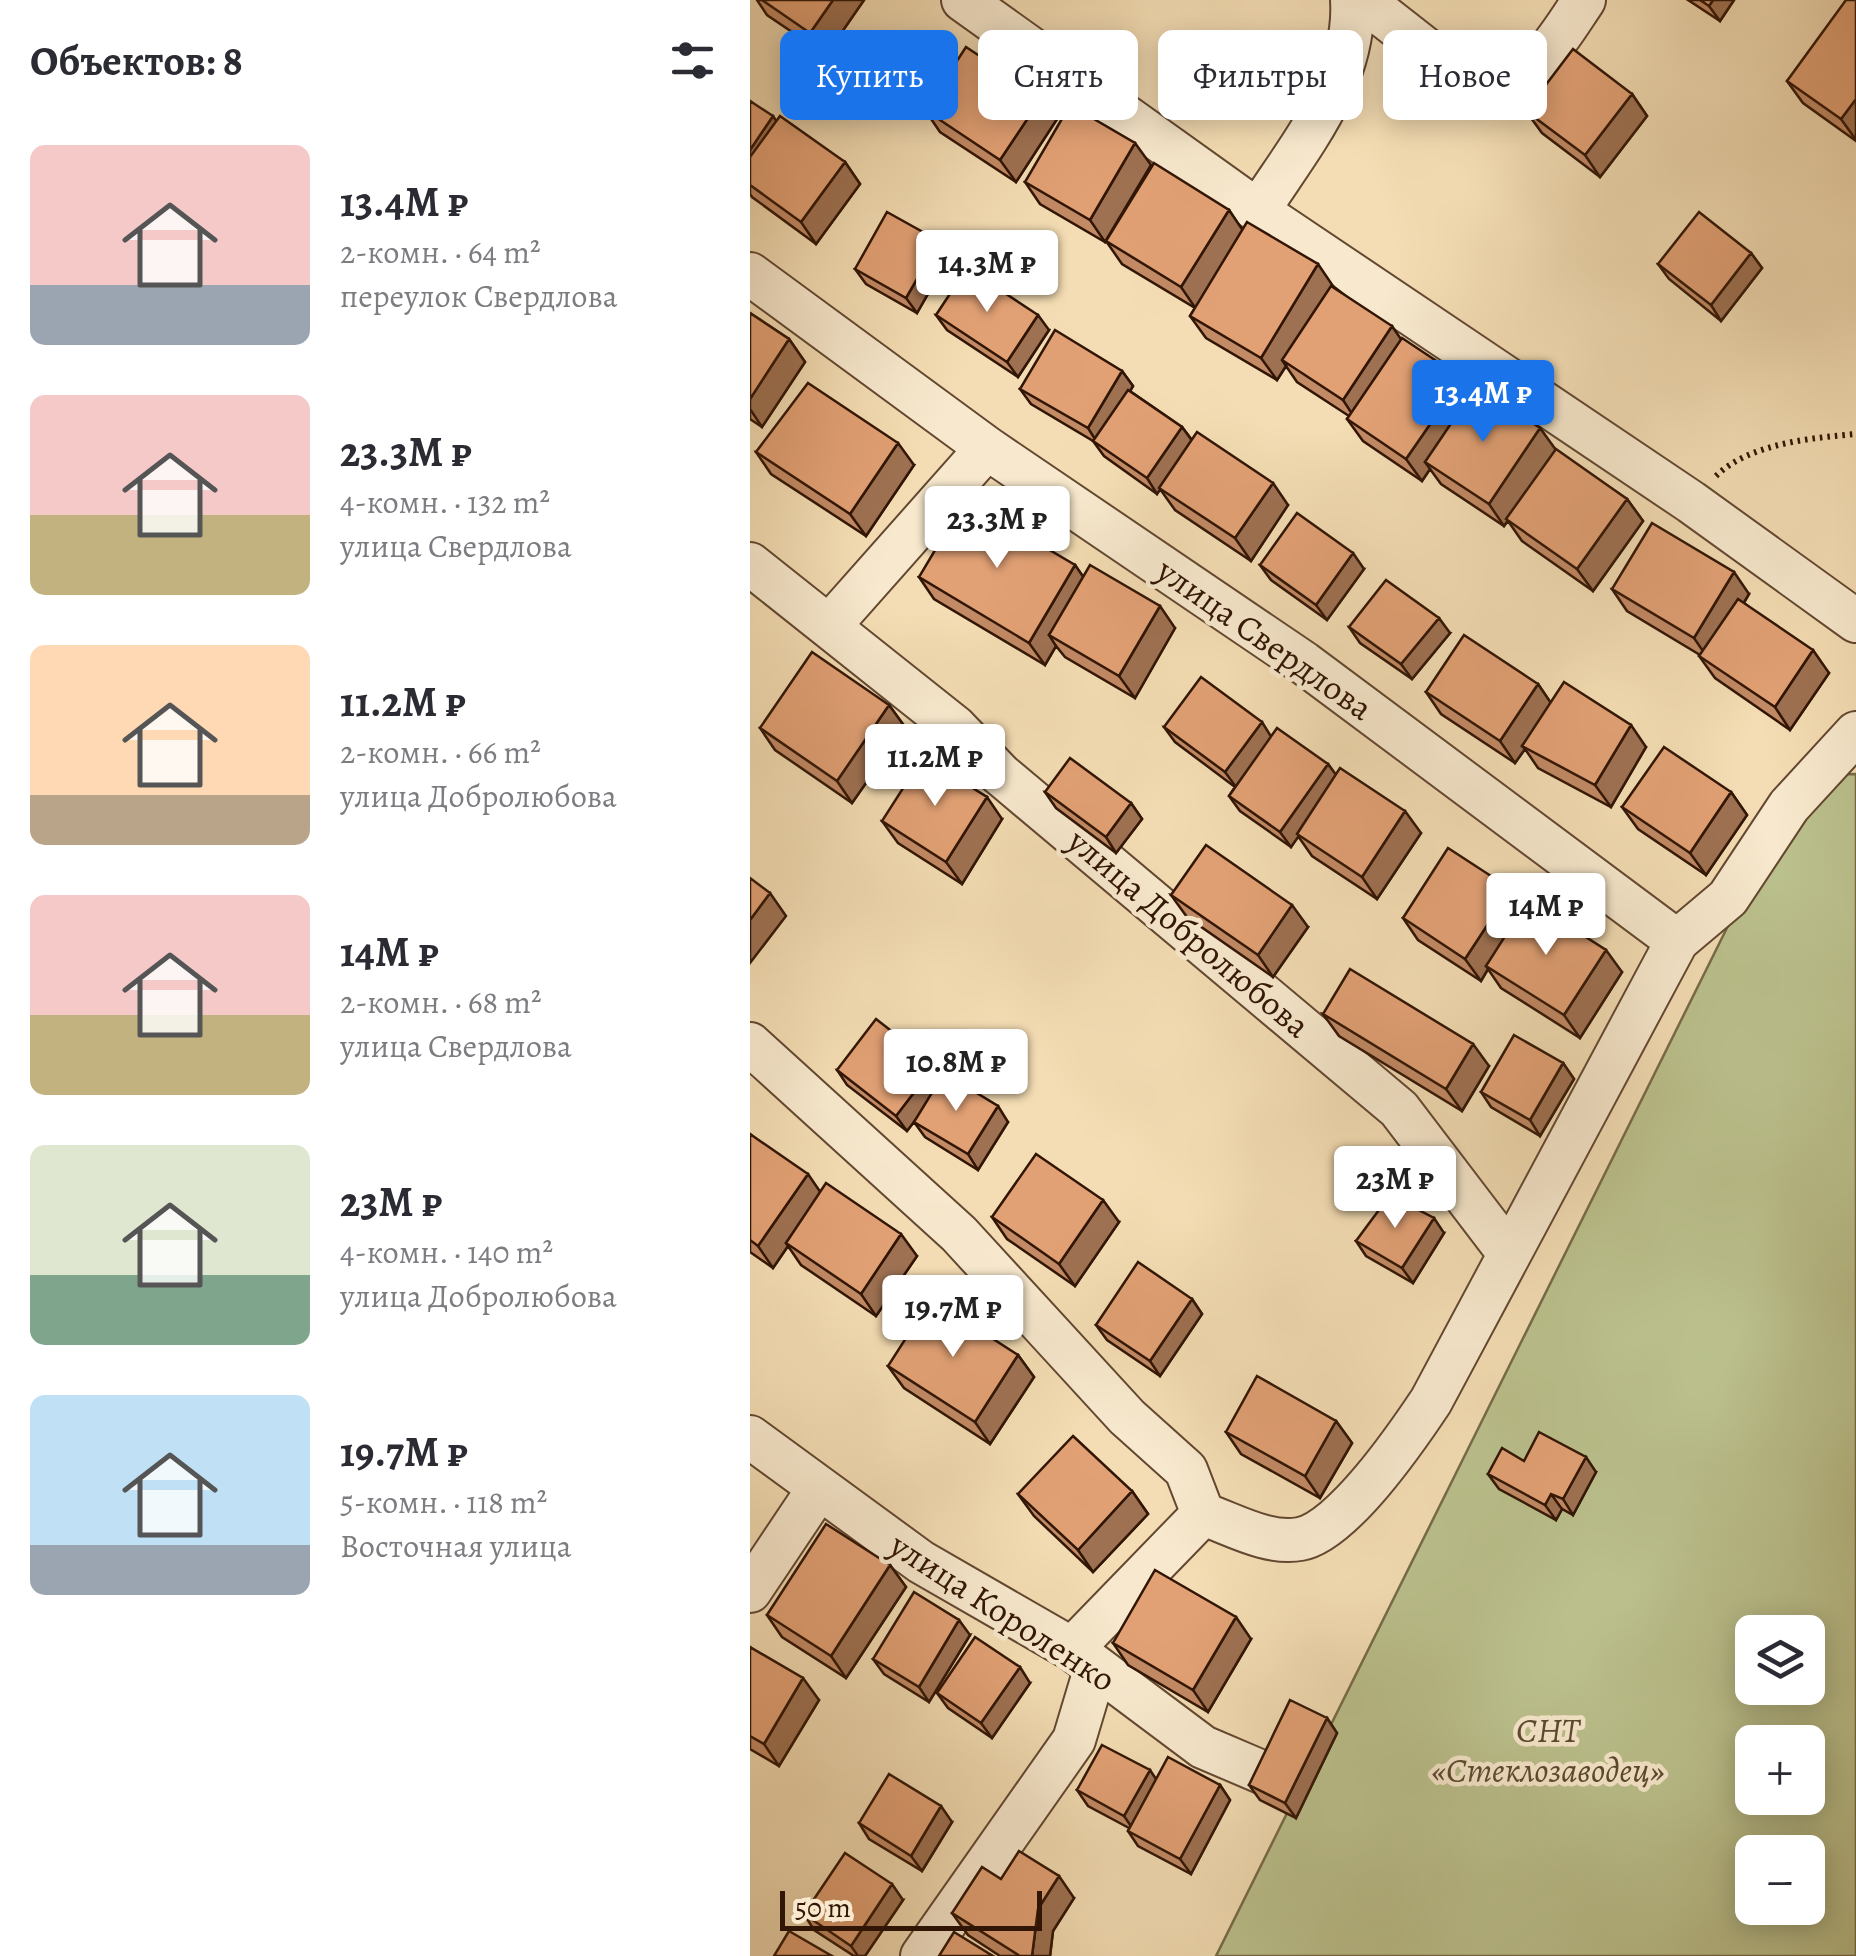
<!DOCTYPE html>
<html lang="ru">
<meta charset="utf-8">
<style>
body{margin:0;font-family:Alegreya,serif;background:#f2f2f3;color:#2b2b33;height:100vh;display:flex;flex-direction:column;font-size:38px;white-space:nowrap}
*{box-sizing:border-box;margin:0}
p{font-size:32px;color:#7c7c81}
.icon{flex:none;width:55px;height:55px;fill:none;stroke:currentColor;stroke-width:2;stroke-linecap:round;stroke-linejoin:round}
.map{position:relative;flex:1;overflow:hidden}
.sheet{display:flex;flex-direction:column;background:#fff;width:750px}
.sheet>*{flex:none}
.banner{position:absolute;left:30px;top:30px;width:925px;height:90px;display:flex;gap:20px}
.buttons{position:absolute;left:985px;top:1615px;display:grid;gap:20px}
.buttons a{display:grid;place-items:center;width:90px;height:90px;border-radius:15px;background:#fff;box-shadow:0 5px 25px #0003;font-size:50px}
.scale{position:absolute;left:30px;bottom:25px;width:262px;box-sizing:border-box;padding-left:10px;border:5px solid #311505;border-top:0;font-size:28px;line-height:35px;white-space:nowrap;color:#311505;-webkit-text-stroke:8px #f8e9ce;paint-order:stroke}
.price{position:absolute;translate:-50% -85px;padding:0 22px;border-radius:10px;background:#fff;color:#222;font-size:32px;line-height:65px;filter:drop-shadow(0 2px 5px #0008)}
.price::after{content:'';position:absolute;left:50%;top:60px;width:30px;height:22px;margin-left:-15px;background:inherit;clip-path:polygon(0 0,100% 0,50% 100%)}
.price.active{background:#1a73e8;color:#fff}
ul{padding:0;list-style:none}
li{display:flex;align-items:center;gap:30px;height:250px;padding:0 30px}
li span{display:grid;place-items:center;flex:none;width:280px;height:200px;border-radius:15px;color:#555}
li>.icon{margin-inline-start:auto}
span .icon{width:120px;height:120px;fill:#fffc;stroke-width:1}
li b{font-size:42px}
h2{display:flex;justify-content:space-between;align-items:center;height:120px;padding:0 30px;font-size:42px}
.tag{padding:0 35px;border-radius:15px;background:#fff;box-shadow:0 5px 25px #0003;font-size:35px;line-height:90px}
.tag.active{background:#1a73e8;color:#fff}
main{display:flex;flex:1;min-height:0}
.map>svg:first-child{display:block}
</style>
<main>
<section class="sheet">
<h2>Объектов: 8<svg class="icon" aria-label="filters" viewBox="0 0 24 24"><path d="M4 7h16M4 17h16"/><circle cx="9" cy="7" r="2"/><circle cx="15" cy="17" r="2"/></svg></h2>
<ul>
<li><span style="background:linear-gradient(#f6c9c9 70%,#9aa5b1 0)"><svg class="icon" aria-label="home" viewBox="0 0 24 24"><path d="M3 11l9-7 9 7M6 9v11h12V9"/></svg></span><div><b>13.4M ₽</b><p>2-комн. · 64 m²</p><p>переулок Свердлова</p></div></li>
<li><span style="background:linear-gradient(#f6c9c9 60%,#c2b280 0)"><svg class="icon" aria-label="home" viewBox="0 0 24 24"><path d="M3 11l9-7 9 7M6 9v11h12V9"/></svg></span><div><b>23.3M ₽</b><p>4-комн. · 132 m²</p><p>улица Свердлова</p></div></li>
<li><span style="background:linear-gradient(#ffd9b3 75%,#b9a48a 0)"><svg class="icon" aria-label="home" viewBox="0 0 24 24"><path d="M3 11l9-7 9 7M6 9v11h12V9"/></svg></span><div><b>11.2M ₽</b><p>2-комн. · 66 m²</p><p>улица Добролюбова</p></div></li>
<li><span style="background:linear-gradient(#f6c9c9 60%,#c2b280 0)"><svg class="icon" aria-label="home" viewBox="0 0 24 24"><path d="M3 11l9-7 9 7M6 9v11h12V9"/></svg></span><div><b>14M ₽</b><p>2-комн. · 68 m²</p><p>улица Свердлова</p></div></li>
<li><span style="background:linear-gradient(#dfe7d0 65%,#7fa58c 0)"><svg class="icon" aria-label="home" viewBox="0 0 24 24"><path d="M3 11l9-7 9 7M6 9v11h12V9"/></svg></span><div><b>23M ₽</b><p>4-комн. · 140 m²</p><p>улица Добролюбова</p></div></li>
<li><span style="background:linear-gradient(#bfe0f5 75%,#9aa5b1 0)"><svg class="icon" aria-label="home" viewBox="0 0 24 24"><path d="M3 11l9-7 9 7M6 9v11h12V9"/></svg></span><div><b>19.7M ₽</b><p>5-комн. · 118 m²</p><p>Восточная улица</p></div></li>
</ul>
</section>
<div class="map">
<svg width="1106" height="1956" viewBox="0 0 1106 1956">
<rect width="100%" height="100%" fill="#f4ddb4"/>
<filter id="stains"><feTurbulence type="fractalNoise" baseFrequency=".002" numOctaves="4"/><feColorMatrix values="0 0 0 0 .2 0 0 0 0 .09 0 0 0 0 .02 0 0 0 .5 -.17"/></filter>
<radialGradient id="worn" r=".72"><stop offset=".6" stop-color="#630" stop-opacity="0"/><stop offset="1" stop-color="#630" stop-opacity=".3"/></radialGradient>
<path fill="#bbc18d" stroke="#766b49" stroke-width="2.5" fill-rule="evenodd" d="M1106 774V1956H466L1053 775ZM1002 1632H1058V1688H1002ZM1002 1742H1058V1798H1002ZM1002 1852H1058V1908H1002Z"/>
<g fill="none" stroke-linecap="round" stroke-linejoin="round">
<g stroke="#624731" stroke-width="46">
<path id="minor" d="M213 0 508 211 941 502 1106 621
M613 0 705 72 750 84C791 72 811 34 834 0
M508 211C549 147 607 79 602 0
M0 274 237 448 554 663 927 941
M0 564 205 727 250 774 649 1109 758 1252
M81 624 237 448
M0 1044 209 1234 377 1417 436 1470 453 1514
M0 1437 171 1562 322 1649 453 1747 514 1773
M0 1591 69 1488
M322 1649 453 1514C482 1524 518 1545 550 1539 592 1532 657 1437 681 1401L927 941 978 898 1039 806 1106 733
M172 1956 324 1740 345 1670"/>
</g>
<path stroke="#311505" stroke-width="6" stroke-dasharray="2.5 5" stroke-linecap="butt" d="M966 476C1000 443 1062 438 1106 434"/>
<use href="#minor" stroke="#f8e9ce" stroke-width="42"/>
</g>
<path fill="#c28a65" stroke="#311505" stroke-width="2.5" d="M7 0H114L76 55 17 15Z
M938 0H984L970 21Z
M1106 0V141L1053 103 1037 81Z
M882 94 897 116 850 177 792 133 776 111Z
M0 101 26 121 95 162 110 184 66 244 2 197 0 194Z
M175 110 307 119 266 182 190 132Z
M401 165 355 242 290 204 275 182Z
M479 210 492 230 583 286 651 339 712 378 722 393 790 428 805 450 877 499 893 521 843 591 772 541 758 521 754 526 691 484 680 469 672 481 613 441 597 419 599 416 547 382 536 366 527 380 456 338 440 316 445 308 372 264 356 241Z
M1001 253 1012 268 971 321 919 279 908 264Z
M199 257 167 313 116 284 105 269Z
M0 313 39 339 55 362 12 427 0 419Z
M186 315 299 330 268 377 197 330Z
M372 371 383 386 380 391 432 427 442 440 538 505 501 561 425 510 410 489 407 494 354 456 343 441 281 404 270 389Z
M6 452 164 465 116 536 21 474Z
M325 565 333 577 425 628 385 698 315 657 306 646 295 665 184 599 169 577Z
M510 565 614 569 577 620 521 580Z
M862 589 999 594 994 603 1079 673 1040 730 965 678 949 656 950 655 877 611Z
M599 627 700 633 662 679 610 643Z
M788 684 800 702 896 747 861 807 788 768 775 749 765 763 691 714 676 692Z
M139 705 155 727 102 803 25 750 10 728Z
M414 727 521 736 578 764 586 775 671 833 627 899 562 856 548 836 541 847 490 811 479 796 485 787 425 742Z
M295 792 381 803 392 819 366 853 306 808Z
M981 792 997 815 956 875 888 829 872 807Z
M252 819 212 884 148 843 132 821Z
M761 889 774 907 872 972 830 1038 751 988 738 969 731 981 668 940 653 918Z
M421 895 558 927 523 977 437 917Z
M573 1014 739 1066 712 1111 589 1036Z
M813 1063 824 1079 790 1136 741 1107 731 1092Z
M87 1070 193 1076 258 1122 228 1170 175 1137 164 1122 167 1118 157 1131 97 1085Z
M0 1134 70 1192 167 1256 126 1316 51 1265 38 1246 23 1268 0 1252Z
M242 1217 369 1222 325 1286 257 1239Z
M694 1233 663 1283 616 1256 606 1241Z
M442 1299 452 1314 410 1376 357 1340 346 1325Z
M268 1355 284 1377 240 1444 154 1388 138 1366Z
M586 1421 602 1443 570 1498 491 1454 476 1432Z
M774 1461 846 1472 823 1515 812 1509 806 1520 749 1489 738 1474Z
M382 1491 398 1514 343 1572 284 1516 268 1494Z
M140 1565 156 1587 96 1678 32 1637 17 1615Z
M220 1635 179 1702 134 1674 123 1659Z
M501 1639 458 1712 378 1665 363 1643Z
M0 1647 69 1700 29 1766 0 1749Z
M280 1683 242 1738 198 1708 187 1693Z
M577 1718 587 1733 546 1818 510 1800 499 1785Z
M406 1779 470 1785 480 1800 441 1874 388 1846 378 1831 379 1828 338 1806 327 1790Z
M202 1822 172 1871 119 1839 109 1823Z
M251 1879 324 1898 303 1931 300 1956H250L218 1935 202 1913Z
M153 1900 115 1956H104L64 1930 54 1914Z"/>
<path fill="#9e7152" stroke="#311505" stroke-width="2.5" d="M83 0H114L76 55 60 33Z
M963 0H984L970 21 959 6Z
M882 94 897 116 850 177 835 155Z
M292 97 307 119 266 182 250 160Z
M1106 99V140L1091 119Z
M23 116 33 131 0 181V150Z
M385 143 401 165 355 242 340 220Z
M95 162 110 184 66 244 51 222Z
M479 210 494 232 446 309 431 287Z
M189 241 199 257 167 313 156 298Z
M1001 253 1012 268 971 321 961 305Z
M568 264 583 286 537 364 532 360 536 366 527 380 511 358Z
M288 315 299 330 268 377 257 362Z
M642 326 657 348 608 423 593 400Z
M39 339 55 362 12 427 0 409V399Z
M372 371 383 386 348 444 338 428Z
M712 378 727 400 675 462 680 469 672 481 656 459Z
M432 427 443 442 407 494 397 478Z
M790 428 806 450 754 526 739 504Z
M148 443 164 465 116 536 100 514Z
M523 483 538 505 501 561 485 538Z
M877 499 893 521 843 591 827 569Z
M603 553 614 569 577 620 566 605Z
M325 565 341 588 299 635 306 646 295 665 279 643Z
M984 572 999 594 959 660 944 638Z
M410 606 425 628 385 698 369 676Z
M689 618 700 633 662 679 651 664Z
M1063 650 1079 673 1040 730 1025 707Z
M788 684 803 706 772 746 775 749 765 763 750 741Z
M139 705 155 727 102 803 87 781Z
M512 722 522 738 486 787 475 772Z
M881 725 896 747 861 807 845 785Z
M578 764 589 779 541 847 530 832Z
M981 792 997 815 956 875 940 853Z
M237 797 252 819 212 884 196 862Z
M381 803 392 819 366 853 356 837Z
M655 811 671 833 627 899 612 877Z
M761 889 777 911 736 966 738 969 731 981 715 959Z
M20 893 36 916 0 963V920Z
M542 905 558 927 523 977 508 955Z
M856 950 872 972 830 1038 814 1015Z
M723 1044 739 1066 712 1111 696 1089Z
M813 1063 824 1079 790 1136 780 1120Z
M185 1065 196 1080 157 1131 146 1116Z
M248 1106 258 1122 228 1170 218 1154Z
M58 1174 73 1196 36 1243 38 1246 23 1268 8 1246Z
M353 1200 369 1222 325 1286 309 1264Z
M684 1218 694 1233 663 1283 652 1268Z
M151 1234 167 1256 126 1316 111 1294Z
M442 1299 452 1314 410 1376 400 1361Z
M268 1355 284 1377 240 1444 225 1422Z
M586 1421 602 1443 570 1498 555 1476Z
M836 1457 846 1472 823 1515 813 1499Z
M382 1491 398 1514 343 1572 328 1550Z
M801 1494 812 1509 806 1520 795 1505Z
M140 1565 156 1587 96 1678 81 1656Z
M486 1617 501 1639 458 1712 443 1690Z
M209 1620 220 1635 179 1702 169 1687Z
M270 1667 280 1683 242 1738 231 1723Z
M53 1678 69 1700 29 1766 14 1744Z
M577 1718 587 1733 546 1818 535 1803Z
M400 1770 410 1785 385 1832 374 1816Z
M470 1785 480 1800 441 1874 430 1859Z
M191 1806 202 1822 172 1871 161 1856Z
M309 1876 324 1898 303 1931 300 1956H282L288 1909Z
M142 1884 153 1900 115 1956H108L101 1946Z"/>
<path fill="#e2a175" stroke="#311505" stroke-width="2.5" d="M12 0H83L60 33Z
M950 0H963L959 6Z
M1096 0H1106V99L1091 119 1037 81Z
M216 47 292 97 250 160 175 110Z
M823 49 882 94 835 155 776 111Z
M0 101 23 116 0 150Z
M320 105 385 143 340 220 275 182Z
M30 116 95 162 51 222 0 185V157Z
M404 163 479 210 431 287 356 241Z
M137 212 189 241 156 298 105 269Z
M949 212 1001 253 961 305 908 264Z
M497 222 568 264 511 358 440 316Z
M217 268 288 315 257 362 186 315Z
M581 286 642 326 593 400 532 360Z
M0 313 39 339 0 399Z
M305 330 372 371 338 428 270 389Z
M652 338 712 378 656 459 597 419Z
M58 383 148 443 100 514 6 452Z
M727 385 790 428 739 504 675 462Z
M378 390 432 427 397 478 343 441Z
M447 432 523 483 485 538 409 488Z
M806 449 877 499 827 569 756 519Z
M215 500 325 565 279 643 169 577Z
M547 513 603 553 566 605 510 565Z
M902 523 984 572 944 638 862 589Z
M340 565 410 606 369 676 299 635Z
M636 580 689 618 651 664 599 627Z
M988 599 1063 650 1025 707 949 656Z
M714 635 788 684 750 741 676 692Z
M62 652 139 705 87 781 10 728Z
M451 677 512 722 475 772 414 727Z
M814 682 881 725 845 785 772 746Z
M527 728 578 764 530 832 479 796Z
M914 747 981 792 940 853 872 807Z
M173 757 237 797 196 862 132 821Z
M320 758 381 803 356 837 295 792Z
M590 768 655 811 612 877 547 834Z
M456 845 542 905 508 955 421 895Z
M698 848 761 889 715 959 653 918Z
M0 878 20 893 0 920Z
M778 900 856 950 814 1015 736 966Z
M600 969 723 1044 696 1089 573 1014Z
M126 1019 185 1065 146 1116 87 1070Z
M764 1035 813 1063 780 1120 731 1092Z
M194 1073 248 1106 218 1154 164 1122Z
M0 1134 58 1174 8 1246 0 1240Z
M286 1154 353 1200 309 1264 242 1217Z
M76 1183 151 1234 111 1294 36 1243Z
M640 1195 684 1218 652 1268 606 1241Z
M388 1262 442 1299 400 1361 346 1325Z
M181 1299 268 1355 225 1422 138 1366Z
M507 1376 586 1421 555 1476 476 1432Z
M789 1432 836 1457 813 1499 801 1494 795 1505 738 1474 752 1448 774 1461Z
M323 1436 382 1491 328 1550 268 1494Z
M76 1524 140 1565 81 1656 17 1615Z
M405 1570 486 1617 443 1690 363 1643Z
M164 1592 209 1620 169 1687 123 1659Z
M225 1637 270 1667 231 1723 187 1693Z
M0 1647 53 1678 14 1744 0 1736Z
M540 1700 577 1718 535 1803 499 1785Z
M352 1745 400 1770 374 1816 327 1790Z
M418 1757 470 1785 430 1859 378 1831Z
M139 1774 191 1806 161 1856 109 1823Z
M269 1851 309 1876 288 1909 282 1956H270L202 1913 232 1867 251 1879Z
M95 1853 142 1884 101 1946 54 1914Z
M39 1931 82 1956H24Z
M204 1932 243 1956H189Z"/>
<g text-anchor="middle" stroke-width="9" stroke-linejoin="round" paint-order="stroke">
<g font-size="35" fill="#311505" stroke="#f8e9ce">
<text transform="translate(515 639) rotate(35)" y="12">улица Свердлова</text>
<text transform="translate(439 933) rotate(40)" y="12">улица Добролюбова</text>
<text transform="translate(253 1612) rotate(33)" y="12">улица Короленко</text>
</g>
<g font-size="35" font-style="italic" fill="#5a492e" stroke="#f8e9ce">
<text x="798" y="1742">СНТ<tspan x="798" dy="40">«Стеклозаводец»</tspan></text>
</g>
</g>
<rect width="100%" height="100%" filter="url(#stains)"/>
<rect width="100%" height="100%" fill="url(#worn)"/>
</svg>
<div class="buttons">
<a><svg class="icon" aria-label="layers" viewBox="0 0 24 24"><path d="M12 4l9 5-9 5-9-5zM3 14l9 5 9-5"/></svg></a>
<a>+</a>
<a>−</a>
</div>
<div class="scale">50 m</div>
<b class="price" style="left:237px;top:315px">14.3M ₽</b>
<b class="price active" style="left:733px;top:445px">13.4M ₽</b>
<b class="price" style="left:247px;top:571px">23.3M ₽</b>
<b class="price" style="left:185px;top:809px">11.2M ₽</b>
<b class="price" style="left:796px;top:958px">14M ₽</b>
<b class="price" style="left:206px;top:1114px">10.8M ₽</b>
<b class="price" style="left:645px;top:1231px">23M ₽</b>
<b class="price" style="left:203px;top:1360px">19.7M ₽</b>
<div class="banner">
<a class="tag active">Купить</a>
<a class="tag">Снять</a>
<a class="tag">Фильтры</a>
<a class="tag">Новое</a>
</div>
</div>
</main>
